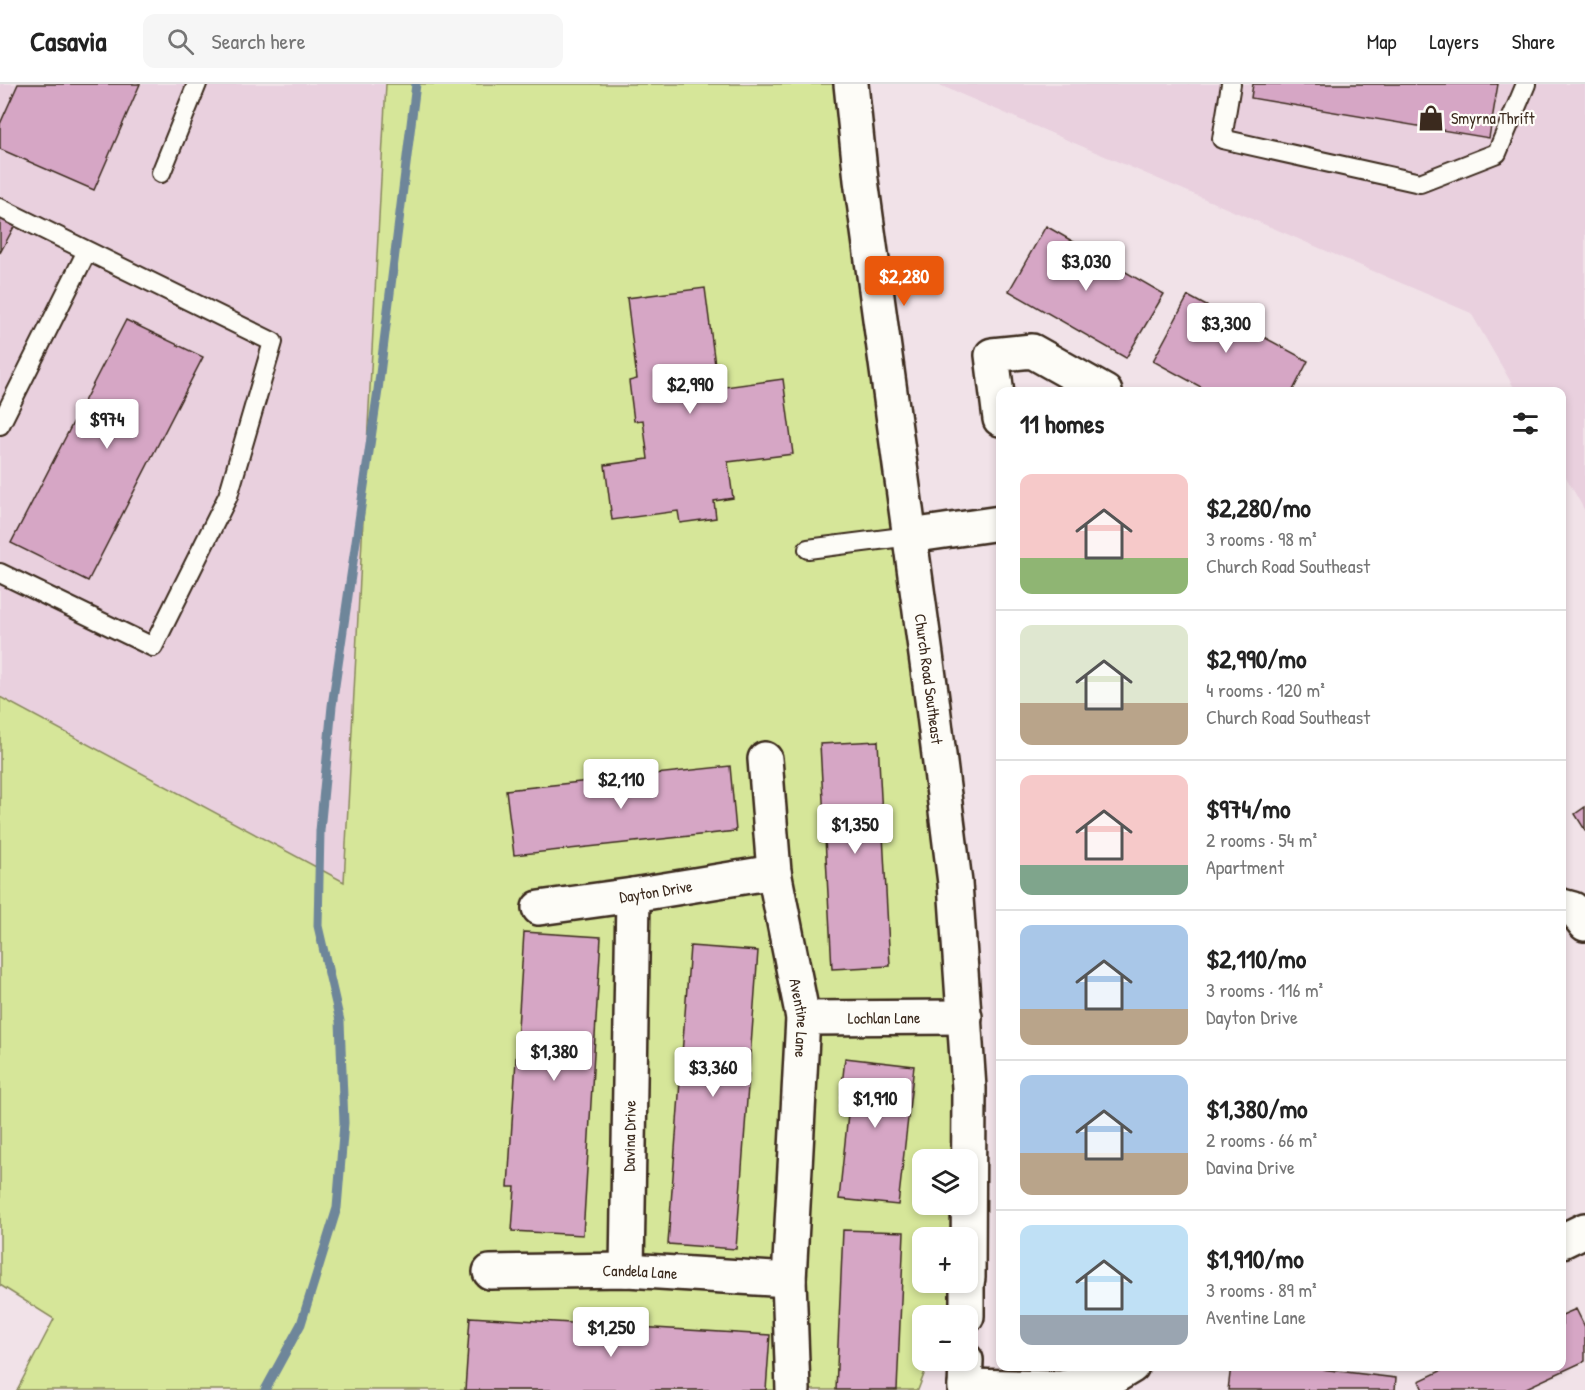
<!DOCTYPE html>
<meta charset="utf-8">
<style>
body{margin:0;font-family:"Patrick Hand",sans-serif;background:#f6f6f6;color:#222;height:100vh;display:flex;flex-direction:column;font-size:22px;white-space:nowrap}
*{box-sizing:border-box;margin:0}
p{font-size:20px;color:#767676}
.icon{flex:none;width:33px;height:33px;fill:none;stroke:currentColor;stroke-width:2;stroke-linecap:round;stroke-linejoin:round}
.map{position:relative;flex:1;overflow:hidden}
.details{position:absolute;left:996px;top:303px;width:570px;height:984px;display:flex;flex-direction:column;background:#fff;border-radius:12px;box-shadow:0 3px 9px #0003}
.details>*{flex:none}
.buttons{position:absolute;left:912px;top:1065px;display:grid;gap:12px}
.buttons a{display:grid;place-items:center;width:66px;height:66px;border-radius:12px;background:#fff;box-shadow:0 3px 9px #0003;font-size:30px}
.price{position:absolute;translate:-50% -51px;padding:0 14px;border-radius:6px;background:#fff;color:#222;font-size:20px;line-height:39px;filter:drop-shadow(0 2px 3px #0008)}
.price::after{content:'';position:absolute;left:50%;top:36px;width:18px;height:14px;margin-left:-9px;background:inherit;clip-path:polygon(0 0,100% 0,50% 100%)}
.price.on{background:#ea580c;color:#fff}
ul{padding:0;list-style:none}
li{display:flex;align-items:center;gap:18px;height:150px;padding:0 24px}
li+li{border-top:2px solid #e0e0e0}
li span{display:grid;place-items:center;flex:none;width:168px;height:120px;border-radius:12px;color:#555}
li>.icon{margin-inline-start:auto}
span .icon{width:72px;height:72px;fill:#fffc;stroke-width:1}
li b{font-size:26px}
h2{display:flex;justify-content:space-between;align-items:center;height:72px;padding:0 24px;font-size:26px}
header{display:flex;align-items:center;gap:36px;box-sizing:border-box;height:84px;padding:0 30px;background:#fff;border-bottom:2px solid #e0e0e0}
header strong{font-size:28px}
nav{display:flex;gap:33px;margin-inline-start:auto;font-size:21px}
.search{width:420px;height:54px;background:#f6f6f6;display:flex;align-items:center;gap:15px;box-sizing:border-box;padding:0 21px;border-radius:12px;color:#767676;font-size:22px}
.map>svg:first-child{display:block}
</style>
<header>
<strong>Casavia</strong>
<div class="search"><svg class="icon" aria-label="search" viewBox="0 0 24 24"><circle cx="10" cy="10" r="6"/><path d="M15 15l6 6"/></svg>Search here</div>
<nav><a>Map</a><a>Layers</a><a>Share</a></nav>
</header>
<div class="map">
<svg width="1585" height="1306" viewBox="0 0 1585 1306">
<rect width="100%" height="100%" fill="#f1e2e8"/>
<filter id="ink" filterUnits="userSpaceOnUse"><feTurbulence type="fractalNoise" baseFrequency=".0167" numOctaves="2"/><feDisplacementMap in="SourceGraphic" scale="12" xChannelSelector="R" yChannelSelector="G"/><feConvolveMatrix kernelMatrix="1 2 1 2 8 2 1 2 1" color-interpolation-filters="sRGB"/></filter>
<g filter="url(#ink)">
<path fill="#e9d0de" d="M0 0H386L344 799 0 613Z
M937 0H1585V427L1562 386V308L1516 307 1471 229Z"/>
<path fill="#d6e699" stroke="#88885c" stroke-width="1.5" d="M386 0H864L955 799 952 1075 922 1076V1120L952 1121 951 1153 922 1154V1198L951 1199V1214L945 1231 922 1232V1276L929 1277 918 1306H17L54 1235 0 1201V613L344 798Z"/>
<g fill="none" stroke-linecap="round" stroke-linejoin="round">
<path stroke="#6e869a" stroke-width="9" d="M265 1306 301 1240 337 1124 344 1039 340 937 318 842 320 747 332 622 378 306 416 0"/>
</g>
<path fill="#d6a6c5" stroke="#3b2a1e" stroke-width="1.5" d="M18 0H140L94 106 0 65V40Z
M1253 0H1498L1489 54 1251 14Z
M0 133 15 141 0 169Z
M1046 142 1164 210 1126 274 1009 207Z
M705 204 718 304 783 295 793 370 728 378 733 414 714 417 716 434 680 439 678 427 612 436 605 381 648 375 643 336 634 337 629 297 637 295 627 214Z
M1188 212 1308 277 1292 308H1210L1153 277Z
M126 236 203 273 88 497 11 459Z
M878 657 890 882 832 885 820 660Z
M730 682 736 747 514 771 506 706Z
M1585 723V746L1575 730Z
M524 848 601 853 583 1151 512 1147 515 1103H508Z
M690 862 758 867 736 1165 668 1160Z
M845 974 914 982 898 1121 839 1115 848 1030 839 1029Z
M843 1146 904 1148 897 1306H836Z
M1576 1225 1585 1243V1277L1522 1306H1423L1419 1297 1451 1282H1562V1231Z
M470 1233 770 1251 766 1306H465Z
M1231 1282H1295L1396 1294 1395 1306H1228Z"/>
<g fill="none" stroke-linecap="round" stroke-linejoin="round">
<g stroke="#3b2a1e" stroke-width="22">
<path id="lane" d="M1231 0 1222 55 1420 99 1497 69 1526 0
M161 89 197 0
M0 124 273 258 228 412 153 563 0 489
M0 341 87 167
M808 465 910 452"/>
</g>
<g stroke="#3b2a1e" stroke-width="38">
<g id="street">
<path d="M1000 335 992 271 1032 267 1105 308"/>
<path d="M910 452 1000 439"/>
<path id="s1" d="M765 675 774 788 803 934 789 1196 793 1306"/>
<path d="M1562 822 1573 825 1585 840"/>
<path id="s2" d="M539 824 633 811 774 788"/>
<path id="s3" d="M803 934 965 933"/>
<path d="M1562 1157 1585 1146"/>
<path id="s4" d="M627 1186 633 811"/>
<path id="s5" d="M490 1188 627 1186 789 1196"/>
<path d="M965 1302 1061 1304 1112 1294 1132 1282"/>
</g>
</g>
<g stroke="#3b2a1e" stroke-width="38">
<g id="secondary">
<path id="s6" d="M851 0 861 96 932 615 955 799 969 1004 968 1194"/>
<path d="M967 1232V1198"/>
<path d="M965 1306 966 1276"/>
</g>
</g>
<use href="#lane" stroke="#fdfcf7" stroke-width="18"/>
<use href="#street" stroke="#fdfcf7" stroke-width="33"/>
<use href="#secondary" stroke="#fdfcf7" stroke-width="33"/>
</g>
</g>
<defs>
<g id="shop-bare" transform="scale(2.07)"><path d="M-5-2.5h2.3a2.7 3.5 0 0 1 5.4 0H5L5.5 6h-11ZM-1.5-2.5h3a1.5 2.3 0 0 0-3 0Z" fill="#3b2a1e" stroke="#fdfcf7" stroke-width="2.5" paint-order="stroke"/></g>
</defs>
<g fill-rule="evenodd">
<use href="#shop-bare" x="1431" y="34"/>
</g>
<g text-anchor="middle" stroke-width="4.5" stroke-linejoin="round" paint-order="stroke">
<g font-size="16" fill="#3b2a1e" stroke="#fdfcf7" text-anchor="start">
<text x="1451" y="40">Smyrna Thrift</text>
</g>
<g font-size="16" fill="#3b2a1e" stroke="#fdfcf7">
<text dy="6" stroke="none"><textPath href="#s6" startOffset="600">Church Road Southeast</textPath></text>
<text dy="6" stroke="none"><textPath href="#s2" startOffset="118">Dayton Drive</textPath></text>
<text dy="6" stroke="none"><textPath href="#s3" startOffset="81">Lochlan Lane</textPath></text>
<text dy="6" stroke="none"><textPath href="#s1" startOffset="262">Aventine Lane</textPath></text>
<text dy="6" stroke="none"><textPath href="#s4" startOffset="134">Davina Drive</textPath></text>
<text dy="6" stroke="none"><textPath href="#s5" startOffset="150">Candela Lane</textPath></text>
</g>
</g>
</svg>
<div class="buttons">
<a><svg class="icon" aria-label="layers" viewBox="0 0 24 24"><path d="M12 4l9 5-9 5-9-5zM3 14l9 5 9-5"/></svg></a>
<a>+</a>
<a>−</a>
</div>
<b class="price" style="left:1086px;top:208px">$3,030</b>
<b class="price on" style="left:904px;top:223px">$2,280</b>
<b class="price" style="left:1226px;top:270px">$3,300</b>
<b class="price" style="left:690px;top:331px">$2,990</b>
<b class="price" style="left:107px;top:366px">$974</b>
<b class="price" style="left:621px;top:726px">$2,110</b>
<b class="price" style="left:855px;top:771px">$1,350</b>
<b class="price" style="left:554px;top:998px">$1,380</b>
<b class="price" style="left:713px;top:1014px">$3,360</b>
<b class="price" style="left:875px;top:1045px">$1,910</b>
<b class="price" style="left:611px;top:1274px">$1,250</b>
<section class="details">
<h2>11 homes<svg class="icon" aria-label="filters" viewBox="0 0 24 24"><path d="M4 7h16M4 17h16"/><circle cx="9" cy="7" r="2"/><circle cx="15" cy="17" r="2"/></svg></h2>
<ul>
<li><span style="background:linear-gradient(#f6c9c9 70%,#8fb573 0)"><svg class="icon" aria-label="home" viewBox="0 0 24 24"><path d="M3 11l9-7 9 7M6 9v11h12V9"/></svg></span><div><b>$2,280/mo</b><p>3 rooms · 98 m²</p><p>Church Road Southeast</p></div></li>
<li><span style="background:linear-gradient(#dfe7d0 65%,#b9a48a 0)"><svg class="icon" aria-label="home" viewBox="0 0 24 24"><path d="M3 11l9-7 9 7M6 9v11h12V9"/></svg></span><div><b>$2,990/mo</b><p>4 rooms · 120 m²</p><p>Church Road Southeast</p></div></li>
<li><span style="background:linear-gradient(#f6c9c9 75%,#7fa58c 0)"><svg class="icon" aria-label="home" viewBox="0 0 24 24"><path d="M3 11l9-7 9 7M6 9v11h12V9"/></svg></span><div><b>$974/mo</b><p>2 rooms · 54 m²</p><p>Apartment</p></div></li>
<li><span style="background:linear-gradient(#a9c7e8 70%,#b9a48a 0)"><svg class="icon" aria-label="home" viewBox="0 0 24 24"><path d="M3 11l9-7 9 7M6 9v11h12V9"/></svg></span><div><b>$2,110/mo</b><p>3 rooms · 116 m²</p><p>Dayton Drive</p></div></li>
<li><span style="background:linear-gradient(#a9c7e8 65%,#b9a48a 0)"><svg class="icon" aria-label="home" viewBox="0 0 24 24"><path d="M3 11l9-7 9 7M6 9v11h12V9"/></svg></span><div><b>$1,380/mo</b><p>2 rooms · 66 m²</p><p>Davina Drive</p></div></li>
<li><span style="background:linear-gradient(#bfe0f5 75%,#9aa5b1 0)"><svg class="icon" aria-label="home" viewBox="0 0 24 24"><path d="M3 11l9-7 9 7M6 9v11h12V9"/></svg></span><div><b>$1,910/mo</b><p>3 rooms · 89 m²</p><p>Aventine Lane</p></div></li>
</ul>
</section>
</div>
